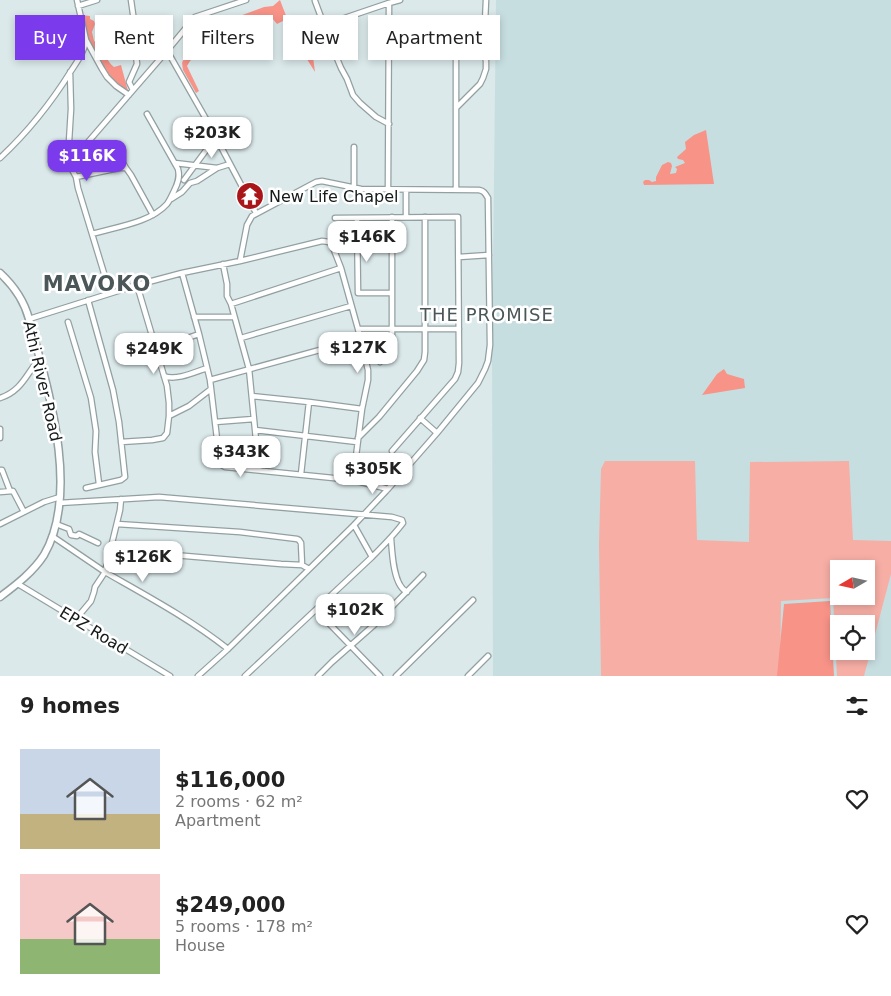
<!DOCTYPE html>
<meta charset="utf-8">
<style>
body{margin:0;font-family:"DejaVu Sans",sans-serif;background:#f2f2f2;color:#222;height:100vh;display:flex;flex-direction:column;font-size:19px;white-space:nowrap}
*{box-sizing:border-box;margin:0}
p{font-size:16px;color:#767676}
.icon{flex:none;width:28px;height:28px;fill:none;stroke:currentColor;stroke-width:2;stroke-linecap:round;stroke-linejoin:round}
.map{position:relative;height:676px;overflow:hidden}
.sheet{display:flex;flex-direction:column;background:#fff;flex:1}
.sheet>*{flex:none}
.hud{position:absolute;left:15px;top:15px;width:500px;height:45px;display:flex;gap:10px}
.needle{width:32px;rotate:261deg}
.buttons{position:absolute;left:830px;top:560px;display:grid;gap:10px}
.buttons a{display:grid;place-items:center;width:45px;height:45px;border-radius:0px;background:#fff;box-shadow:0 2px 8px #0003;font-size:25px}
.price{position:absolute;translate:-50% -42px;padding:0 11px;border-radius:10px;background:#fff;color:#222;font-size:16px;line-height:32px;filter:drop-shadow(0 1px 2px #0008)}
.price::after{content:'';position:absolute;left:50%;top:30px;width:15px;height:11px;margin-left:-8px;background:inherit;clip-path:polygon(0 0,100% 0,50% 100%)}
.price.on{background:#7c3aed;color:#fff}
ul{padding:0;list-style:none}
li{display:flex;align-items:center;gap:15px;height:125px;padding:0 20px}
li span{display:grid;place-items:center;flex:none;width:140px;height:100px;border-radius:0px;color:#555}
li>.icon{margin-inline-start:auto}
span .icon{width:60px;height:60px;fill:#fffc;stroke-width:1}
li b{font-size:21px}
h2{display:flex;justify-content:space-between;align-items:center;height:60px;padding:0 20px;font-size:21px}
.pill{padding:0 18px;border-radius:0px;background:#fff;box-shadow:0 2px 8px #0003;font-size:18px;line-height:45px}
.pill.on{background:#7c3aed;color:#fff}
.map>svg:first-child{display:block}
</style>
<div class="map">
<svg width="891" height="676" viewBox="0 0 891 676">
<rect width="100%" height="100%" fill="#dbe9eb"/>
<path fill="#c7dee1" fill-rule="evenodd" d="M496 0H891V676H493L492 356ZM839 569H866V596H839ZM839 624H866V651H839Z"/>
<path fill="#f7aea5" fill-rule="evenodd" d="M605 461H695L697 540 749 542 750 462 849 461 853 540 891 541V574L864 676H837L833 598 781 601 780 676H601L599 545 601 469ZM839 569H866V596H839ZM839 624H866V651H839Z"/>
<path fill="#f89388" d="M280 0 290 26 307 52 312 49 315 72 283 21 277 24 272 18C259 16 253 19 241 23 235 25 228 26 222 29 213 33 204 43 199 51L195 52V57L190 61 187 66 199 91 196 93 183 70 182 63 185 55C191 54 192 50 194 44L200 43 212 28 223 22 264 7 273 6Z
M81 15 90 16V19L94 21 95 24 92 32 94 41C104 46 105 61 114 67L121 65 128 91 116 86 107 77 86 40Z
M706 130 714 184 644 185 643 182 645 180H649L652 182 656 181V177L662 165 668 162 671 163 672 166 670 174 676 173 677 169 675 167 685 163 683 160 678 159 677 157 686 149 685 142 694 135Z
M724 369 727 374 744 379 745 388 702 395 717 374Z
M830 601 834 676H777L784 604Z"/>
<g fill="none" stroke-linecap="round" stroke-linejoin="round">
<g stroke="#93a0a1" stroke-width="7">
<path id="minor" d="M77 0 86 40 102 69 107 77 116 86 129 95
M131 0 136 35 135 46 137 64 129 82 133 90
M315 1 331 44 341 68 347 79 353 95 360 103 376 117 389 124
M78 6 97 0
M324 25 389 3
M166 52 195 17 246 0
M456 57V190
M70 72 71 109 68 158 69 164 76 177 78 188 110 293
M456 108 480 84 483 78 486 69V61L482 45 485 22 486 0
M354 147V188
M114 149 126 168
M0 158C28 132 51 103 71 71 78 60 84 53 86 40
M175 163 217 168 230 164
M69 164 166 52 169 54 210 126 256 213
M76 177 119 168H126L131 175 153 215
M184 180 210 145V128
M388 189 389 3 400 0
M406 190V217
M171 199 182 192 190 183 197 181 217 168
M335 218 458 217 459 363 458 372 455 379 392 451
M357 218 358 293H392
M92 234C115 227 150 223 167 204 170 200 172 195 174 191 178 183 180 177 178 169L147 114
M459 257 489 255
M240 261 322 241 329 242 332 245 341 268 358 329 368 370V380L362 409 353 480
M223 264 227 284V296L231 304 249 369 259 470
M182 273 199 334 210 380 220 464 225 467 353 480 388 489
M231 304 341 268
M194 317H234
M29 319 137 285 182 273 240 261 247 225 252 216 316 182 322 181 361 189 479 190C484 191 485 193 488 198L490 345 488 361 485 369 478 383 437 433 388 489 354 525 228 649 198 676
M68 322 91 398 96 431 95 452 99 484
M358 329H459
M241 338 351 306
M156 349 199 334
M380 362 389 351 392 345V217
M164 376C176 381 195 372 207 368
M210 380 360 339
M252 396 309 402 301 474
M0 398C22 391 26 374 40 358
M309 402 362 409
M169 416 189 406 211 389
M420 418 437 433
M215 422 254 419
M0 429V438
M255 430 357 442
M358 438 379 417 417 371 424 360 425 352V217
M121 442 152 440 163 438 167 433 169 416V403L167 386 137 285
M0 470H2L10 491
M86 488 121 480 125 477 119 422 113 390 88 300
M0 492 13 491 24 512
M59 503 159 497 392 517 402 520 403 523C394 535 383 546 372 557
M0 524 44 502 60 497
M56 524 69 529 71 535 77 536 79 534 98 543
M117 524 240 532 297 539 299 540 301 543 302 565
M52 536 105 572 120 510 121 499
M391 538C392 551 393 586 407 592
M111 546 174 555 281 564 302 565 309 569
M18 584 170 676
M316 610 380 676
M76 619 91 601 94 592 95 587 105 572C147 596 190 619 228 649
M245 676 372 557 354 525
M318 676 332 662 374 625 423 575
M396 676 473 600
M468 676 488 656"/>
</g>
<g stroke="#93a0a1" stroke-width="9">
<path id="secondary" d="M0 273C14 286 24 300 29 319 47 386 81 491 44 555 33 572 16 585 0 597"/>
</g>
<use href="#minor" stroke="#fff" stroke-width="4.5"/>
<use href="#secondary" stroke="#fff" stroke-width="6"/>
</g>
<defs>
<g id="temple-disc" transform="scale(1.4375)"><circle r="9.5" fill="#a91519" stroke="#fff"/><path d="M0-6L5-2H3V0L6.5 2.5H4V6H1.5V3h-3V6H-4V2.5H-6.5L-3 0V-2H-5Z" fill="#fff"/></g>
</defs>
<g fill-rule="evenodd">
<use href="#temple-disc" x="250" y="196"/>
</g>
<g text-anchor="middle" stroke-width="5" stroke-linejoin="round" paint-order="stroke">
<g font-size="16" fill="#141919" stroke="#fff" text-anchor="start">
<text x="269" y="202">New Life Chapel</text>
</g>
<g font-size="16" fill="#141919" stroke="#fff">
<text transform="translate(43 381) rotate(77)" y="6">Athi River Road</text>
<text transform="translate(94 630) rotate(31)" y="6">EPZ Road</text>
</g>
<g font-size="18" letter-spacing="1" fill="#4a5657" stroke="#fff">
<text x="487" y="321">THE PROMISE</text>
</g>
<g font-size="21" font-weight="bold" letter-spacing="1" fill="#4a5657" stroke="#fff">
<text x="97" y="291">MAVOKO</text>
</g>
</g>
</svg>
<div class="buttons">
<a><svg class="needle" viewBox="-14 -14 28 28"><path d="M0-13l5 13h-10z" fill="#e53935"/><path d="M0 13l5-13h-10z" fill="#767676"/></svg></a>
<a><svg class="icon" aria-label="locate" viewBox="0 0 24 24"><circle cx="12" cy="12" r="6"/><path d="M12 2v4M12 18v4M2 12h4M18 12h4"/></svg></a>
</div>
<b class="price" style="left:212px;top:159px">$203K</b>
<b class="price on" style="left:87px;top:182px">$116K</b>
<b class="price" style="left:367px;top:263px">$146K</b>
<b class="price" style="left:358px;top:374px">$127K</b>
<b class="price" style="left:154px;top:375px">$249K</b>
<b class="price" style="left:241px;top:478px">$343K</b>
<b class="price" style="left:373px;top:495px">$305K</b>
<b class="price" style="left:143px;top:583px">$126K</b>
<b class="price" style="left:355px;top:636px">$102K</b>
<div class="hud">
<a class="pill on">Buy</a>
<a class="pill">Rent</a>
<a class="pill">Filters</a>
<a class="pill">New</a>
<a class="pill">Apartment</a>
</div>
</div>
<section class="sheet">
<h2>9 homes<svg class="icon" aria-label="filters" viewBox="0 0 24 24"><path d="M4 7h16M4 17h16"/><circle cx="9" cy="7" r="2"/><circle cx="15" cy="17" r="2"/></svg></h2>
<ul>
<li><span style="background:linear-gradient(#c9d6e8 65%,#c2b280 0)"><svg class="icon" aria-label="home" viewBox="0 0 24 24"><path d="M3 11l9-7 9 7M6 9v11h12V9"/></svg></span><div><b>$116,000</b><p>2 rooms · 62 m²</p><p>Apartment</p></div><svg class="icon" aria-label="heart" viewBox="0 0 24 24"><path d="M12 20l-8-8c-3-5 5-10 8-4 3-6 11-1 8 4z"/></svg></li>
<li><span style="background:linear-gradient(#f6c9c9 65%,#8fb573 0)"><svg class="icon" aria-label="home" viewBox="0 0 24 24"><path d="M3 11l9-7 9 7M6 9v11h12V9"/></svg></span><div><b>$249,000</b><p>5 rooms · 178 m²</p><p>House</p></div><svg class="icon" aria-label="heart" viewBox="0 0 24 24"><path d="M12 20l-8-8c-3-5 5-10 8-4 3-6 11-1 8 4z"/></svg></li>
</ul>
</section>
